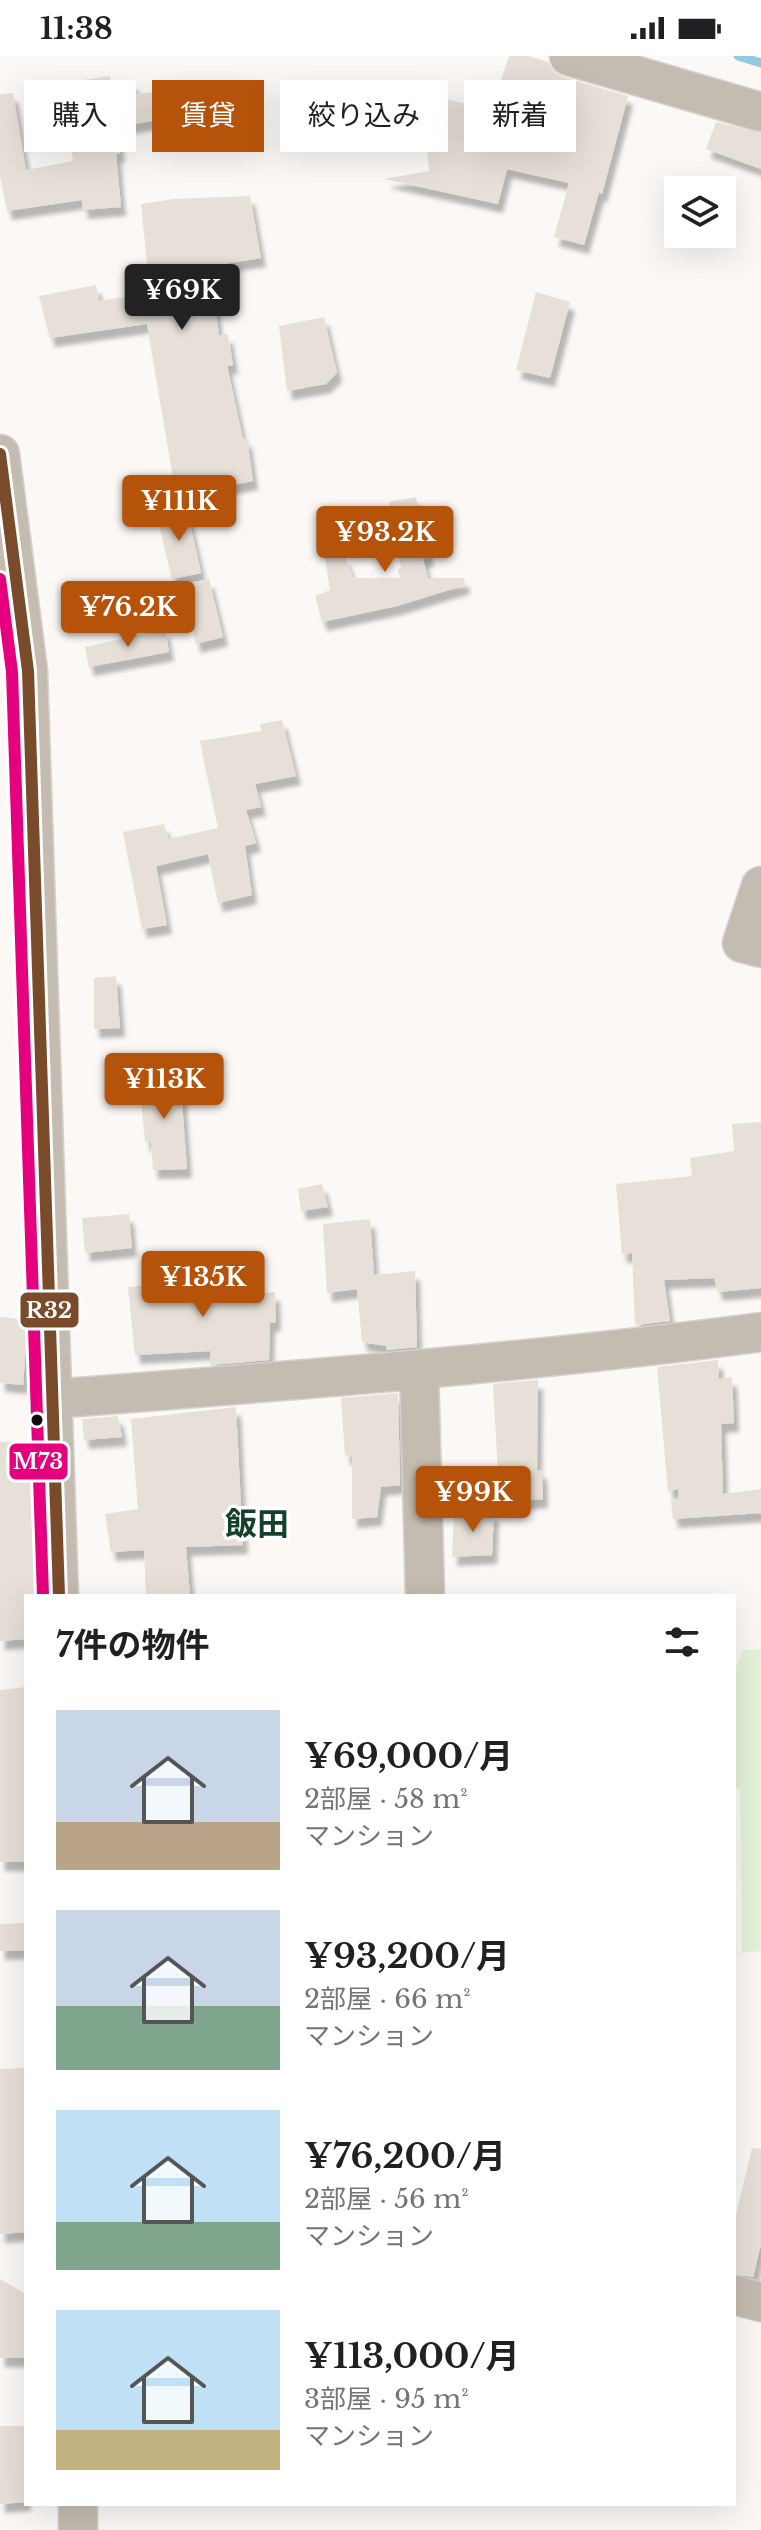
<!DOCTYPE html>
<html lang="ja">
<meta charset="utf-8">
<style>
body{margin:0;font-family:"Libre Baskerville","Noto Sans JP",serif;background:#f6f6f6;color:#202124;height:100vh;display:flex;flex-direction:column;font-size:30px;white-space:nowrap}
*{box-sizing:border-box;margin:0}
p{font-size:26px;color:#757577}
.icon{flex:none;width:44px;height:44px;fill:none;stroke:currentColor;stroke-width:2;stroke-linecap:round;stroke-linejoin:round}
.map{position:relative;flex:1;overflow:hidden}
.side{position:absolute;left:24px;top:1538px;width:712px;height:912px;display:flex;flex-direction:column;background:#fff;border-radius:0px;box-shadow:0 8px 32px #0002}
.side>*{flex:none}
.banner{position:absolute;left:24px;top:24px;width:714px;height:72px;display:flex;gap:16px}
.buttons{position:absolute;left:664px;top:120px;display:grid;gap:16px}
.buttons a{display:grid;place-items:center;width:72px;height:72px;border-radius:0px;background:#fff;box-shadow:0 8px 32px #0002;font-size:40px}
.price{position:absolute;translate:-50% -68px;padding:0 18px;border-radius:8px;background:#b45309;color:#fff;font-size:26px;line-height:52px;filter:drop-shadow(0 2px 4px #0008)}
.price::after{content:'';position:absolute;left:50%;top:48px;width:24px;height:18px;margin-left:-12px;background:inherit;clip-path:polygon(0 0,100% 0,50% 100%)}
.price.active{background:#222;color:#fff}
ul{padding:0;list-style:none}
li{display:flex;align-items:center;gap:24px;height:200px;padding:0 32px}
li span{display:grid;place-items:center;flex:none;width:224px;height:160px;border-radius:0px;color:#555}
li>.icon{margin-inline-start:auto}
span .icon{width:96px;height:96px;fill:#fffc;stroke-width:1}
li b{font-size:34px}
h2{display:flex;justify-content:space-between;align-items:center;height:96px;padding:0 32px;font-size:34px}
.pill{padding:0 28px;border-radius:0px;background:#fff;box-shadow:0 8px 32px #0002;font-size:28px;line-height:72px}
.pill.active{background:#b45309;color:#fff}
.status{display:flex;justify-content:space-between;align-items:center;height:56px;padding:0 40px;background:#fff;direction:ltr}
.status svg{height:22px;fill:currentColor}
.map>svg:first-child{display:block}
</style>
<div class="status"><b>11:38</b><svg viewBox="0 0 49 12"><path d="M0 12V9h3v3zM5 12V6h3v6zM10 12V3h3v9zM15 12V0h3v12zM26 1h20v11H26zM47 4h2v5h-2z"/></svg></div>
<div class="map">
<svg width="761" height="2474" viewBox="0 0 761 2474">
<defs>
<filter id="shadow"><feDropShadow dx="5" dy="9" stdDeviation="2" flood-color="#0004"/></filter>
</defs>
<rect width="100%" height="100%" fill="#fbf8f5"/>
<path fill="#e4f3da" d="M761 1593V1895L742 1897 740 1733 734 1732V1617L743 1594Z"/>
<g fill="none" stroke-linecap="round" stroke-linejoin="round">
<path stroke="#93c9e1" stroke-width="9" d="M738 0 761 7"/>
</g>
<path fill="#e6e0d8" filter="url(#shadow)" d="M509 0H529L548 6 554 16 563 21 628 40 602 138 599 136 584 189 554 181 569 127 507 113 498 148 384 123 429 115 427 92 437 41 491 54Z
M110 20 111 27 134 26 135 38 175 34 180 60 117 71 120 98H116L121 151 83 154 82 144 7 155 0 120V38L13 37 26 114 73 105 63 27Z
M716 66 761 77V113L706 93Z
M250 140 261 202 210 210 219 280 228 278 233 309 227 310 243 383 247 382 253 425 176 440 147 268 50 282 39 240 96 229 99 245 150 237 141 148 174 143Z
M536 236 570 246 550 322 516 314Z
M324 261 337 317 326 328 287 335 279 270Z
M416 441 429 502 423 503 428 522H464L465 529 397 550 322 566 315 540 330 534 325 502 345 501 353 522H400L397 513 401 512 389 446Z
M186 450 201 517 172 523 157 460Z
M209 523 223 581 196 588 182 529Z
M165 573 169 596 89 611 85 591Z
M282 664 296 720 255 728 261 751 246 754 256 787 245 790 252 839 218 847 208 798 156 810 167 869 142 873 123 776 164 768 168 783 218 772 200 685 261 675 260 668Z
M116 920 120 972 94 973V922Z
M180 1019 187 1113 153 1114 151 1086H145L139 1021Z
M761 1066V1232L718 1236 714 1222 664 1224 670 1265 635 1269 632 1197 622 1198 616 1128 692 1120 690 1102 734 1095 732 1068Z
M322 1128 328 1151 301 1155 298 1133Z
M129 1158 132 1192 85 1197 82 1162Z
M370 1163 374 1219 415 1215 417 1291 387 1294 386 1290 362 1286 357 1233 327 1237 323 1168Z
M234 1213 236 1240 275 1236 276 1266 270 1267 269 1304 210 1309V1295L135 1299 128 1231 204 1224 203 1215Z
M0 1261 28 1264 23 1329 0 1327Z
M718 1304 719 1323 732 1321 734 1367 721 1368 723 1438 761 1433V1457L673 1463 671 1445 679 1444 678 1433 668 1435 657 1311Z
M538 1324 537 1414H542L543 1443 487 1448 484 1418 498 1417 493 1328Z
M398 1337 400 1429 381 1431 377 1461 352 1463V1401L345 1399 341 1342Z
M236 1351 243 1489 186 1491 190 1540H146L144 1494 111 1496 105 1458 138 1453 131 1363Z
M118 1360 122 1381 84 1384 82 1363Z
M29 1385 36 1540H26V1583L0 1585V1386Z
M494 1456 492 1499 452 1501 454 1458Z
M26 1631V1806H0V1634Z
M26 1867V1894L0 1895V1868Z
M26 2012V2176L0 2178V2013Z
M752 2092 761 2093V2188L753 2221 734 2218V2167Z
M0 2223 26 2238V2302H0Z
M0 2370H26V2446L0 2448Z"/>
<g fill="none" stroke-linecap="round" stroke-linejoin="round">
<g stroke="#d4d2d0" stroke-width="41">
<path id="minor" d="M569 0 761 56
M0 398 28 615 59 1540
M761 830 742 887 761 892
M419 1313 425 1540
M52 1343C288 1325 526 1307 761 1276
M734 2239 761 2246
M78 2474V2448"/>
</g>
<use href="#minor" stroke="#c4bcb0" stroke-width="38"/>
<g stroke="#fff" stroke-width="18">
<path id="bus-1" d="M0 398 28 615 59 1540"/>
</g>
<g stroke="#fff" stroke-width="18">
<path id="bus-2" d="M0 523 12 616 43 1540"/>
</g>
<use href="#bus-1" stroke="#7a4b2a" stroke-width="12"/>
<use href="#bus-2" stroke="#e5007d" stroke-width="12"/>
</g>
<circle fill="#0e0c0a" stroke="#fff" stroke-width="3" cx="37" cy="1364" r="7"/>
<g text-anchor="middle" stroke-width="7" stroke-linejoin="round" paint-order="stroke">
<g font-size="32" font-weight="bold" fill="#14412e" stroke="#fff">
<text x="257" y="1479">飯田</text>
</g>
</g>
<g stroke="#fff" stroke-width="3">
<rect x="19" y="1235" width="61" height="38" rx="8" fill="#7a4b2a"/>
<rect x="8" y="1386" width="61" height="39" rx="8" fill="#e5007d"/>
</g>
<g font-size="22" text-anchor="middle" font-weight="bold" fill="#fff">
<text x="49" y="1262">R32</text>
<text x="38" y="1413">M73</text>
</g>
</svg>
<div class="buttons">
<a><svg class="icon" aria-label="layers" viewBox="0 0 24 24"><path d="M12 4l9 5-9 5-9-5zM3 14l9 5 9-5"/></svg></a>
</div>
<b class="price active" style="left:182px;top:276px">¥69K</b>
<b class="price" style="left:179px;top:487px">¥111K</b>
<b class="price" style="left:385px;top:518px">¥93.2K</b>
<b class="price" style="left:128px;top:593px">¥76.2K</b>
<b class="price" style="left:164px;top:1065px">¥113K</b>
<b class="price" style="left:203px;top:1263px">¥135K</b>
<b class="price" style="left:473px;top:1478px">¥99K</b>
<div class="banner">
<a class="pill">購入</a>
<a class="pill active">賃貸</a>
<a class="pill">絞り込み</a>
<a class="pill">新着</a>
</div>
<section class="side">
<h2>7件の物件<svg class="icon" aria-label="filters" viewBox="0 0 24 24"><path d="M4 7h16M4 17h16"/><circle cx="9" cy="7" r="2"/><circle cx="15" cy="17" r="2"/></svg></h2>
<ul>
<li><span style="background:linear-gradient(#c9d6e8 70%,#b9a48a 0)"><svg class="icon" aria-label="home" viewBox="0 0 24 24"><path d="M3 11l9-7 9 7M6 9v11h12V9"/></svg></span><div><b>¥69,000/月</b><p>2部屋 · 58 m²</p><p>マンション</p></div></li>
<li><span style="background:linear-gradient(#c9d6e8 60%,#7fa58c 0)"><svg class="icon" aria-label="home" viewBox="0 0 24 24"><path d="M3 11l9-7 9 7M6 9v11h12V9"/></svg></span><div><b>¥93,200/月</b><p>2部屋 · 66 m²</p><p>マンション</p></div></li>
<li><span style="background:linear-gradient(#bfe0f5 70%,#7fa58c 0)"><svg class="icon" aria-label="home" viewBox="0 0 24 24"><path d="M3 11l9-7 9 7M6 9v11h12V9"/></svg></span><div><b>¥76,200/月</b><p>2部屋 · 56 m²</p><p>マンション</p></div></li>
<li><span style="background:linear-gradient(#bfe0f5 75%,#c2b280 0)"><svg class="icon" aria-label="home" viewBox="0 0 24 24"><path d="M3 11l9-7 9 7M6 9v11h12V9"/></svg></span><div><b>¥113,000/月</b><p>3部屋 · 95 m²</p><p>マンション</p></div></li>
</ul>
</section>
</div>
